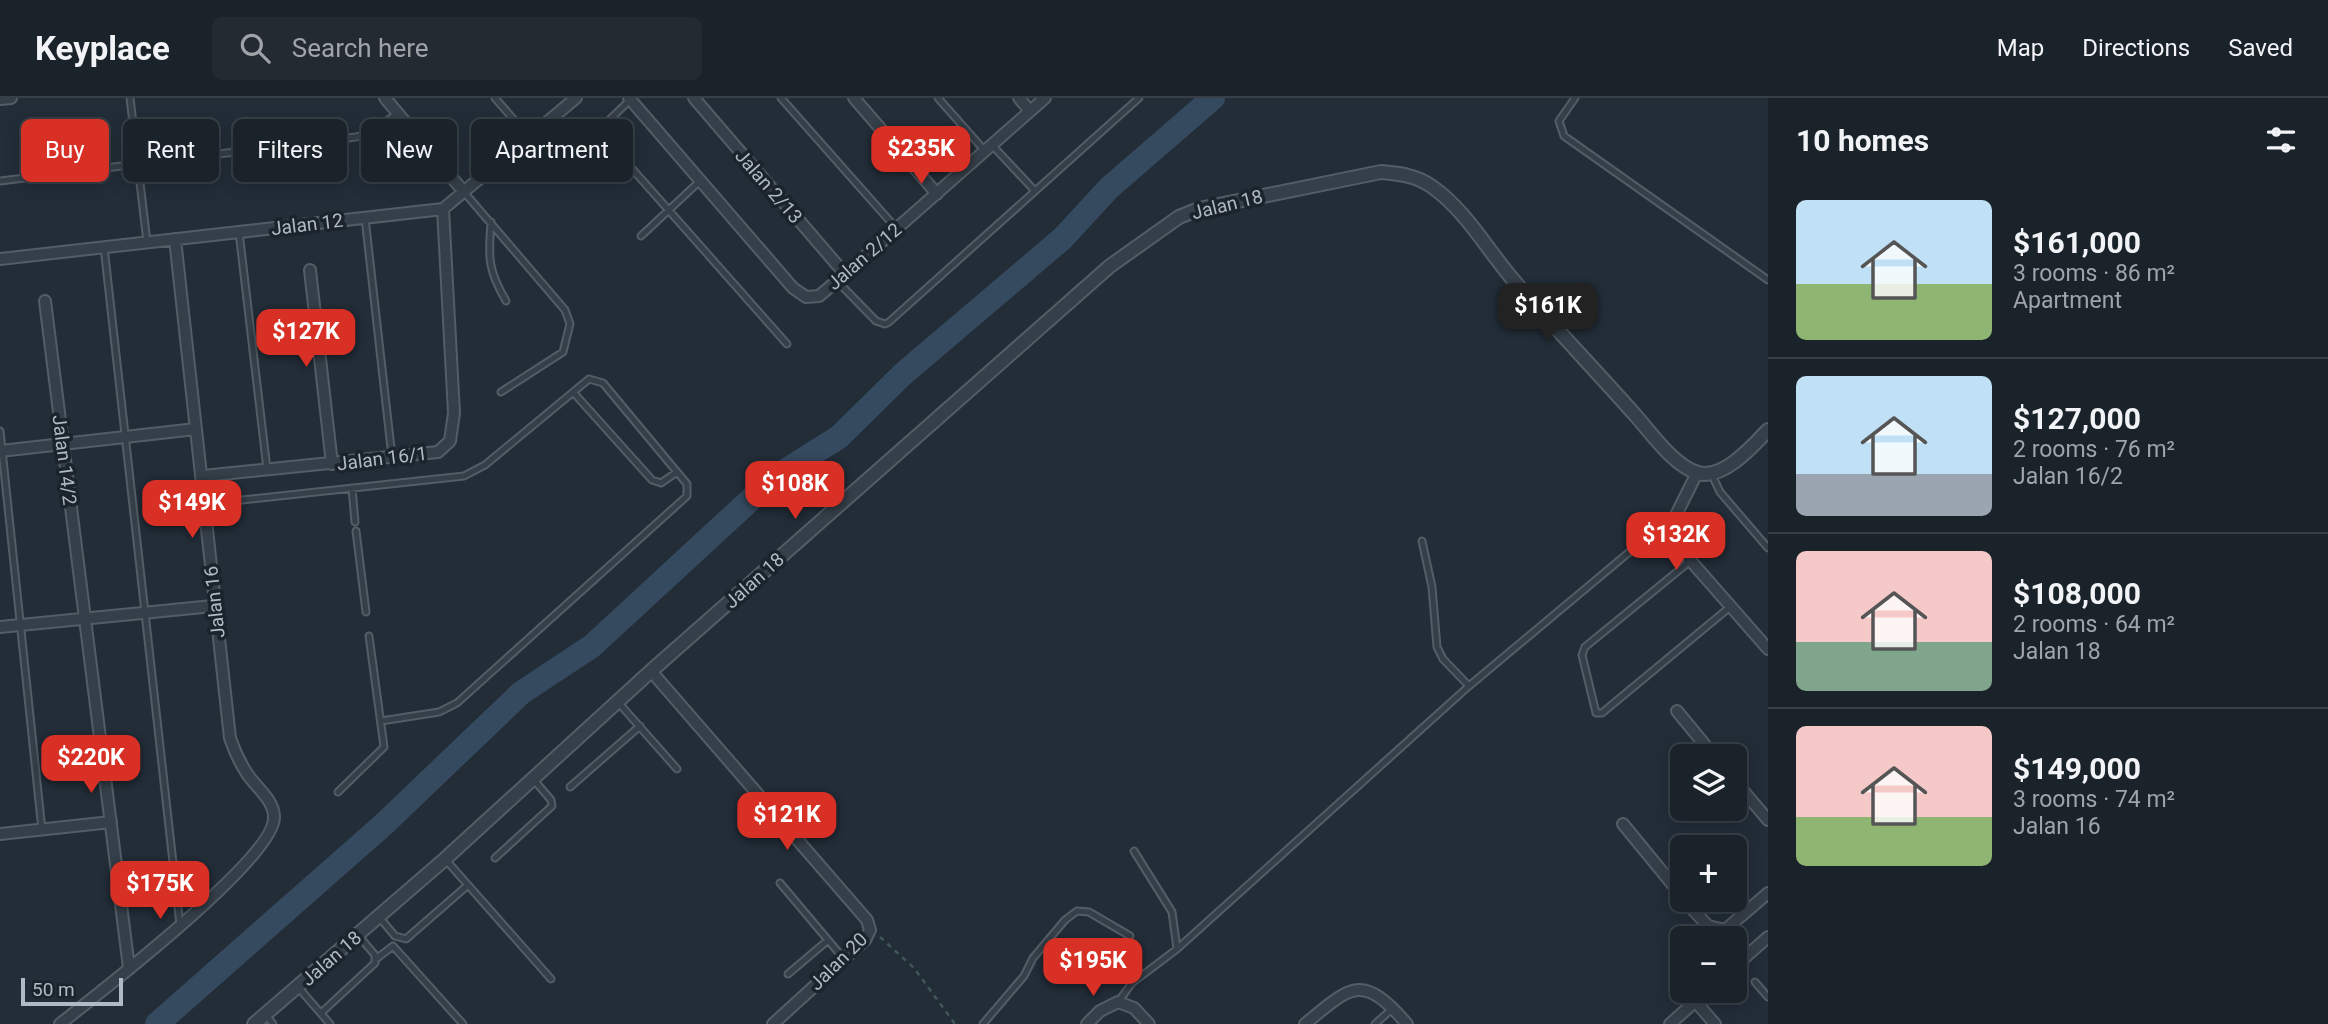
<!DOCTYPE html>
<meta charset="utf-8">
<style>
body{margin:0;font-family:Roboto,sans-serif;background:#232a32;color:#f1f3f6;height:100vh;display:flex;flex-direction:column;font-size:26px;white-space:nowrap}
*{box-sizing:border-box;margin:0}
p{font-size:23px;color:#9fa4a8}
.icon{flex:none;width:38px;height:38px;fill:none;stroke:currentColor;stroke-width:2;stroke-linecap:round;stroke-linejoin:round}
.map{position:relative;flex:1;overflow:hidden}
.panel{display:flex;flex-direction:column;background:#1a222a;width:560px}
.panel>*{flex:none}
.top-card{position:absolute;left:21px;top:21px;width:665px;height:63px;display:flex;gap:14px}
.fabs{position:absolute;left:1670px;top:646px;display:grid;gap:14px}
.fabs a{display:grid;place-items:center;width:77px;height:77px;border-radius:10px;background:#1a222a;box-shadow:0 4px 18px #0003,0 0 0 2px #383f47;font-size:35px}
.scale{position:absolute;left:21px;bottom:18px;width:102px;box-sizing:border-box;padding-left:7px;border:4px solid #b0bac5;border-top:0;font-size:19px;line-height:24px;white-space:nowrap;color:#b0bac5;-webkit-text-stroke:5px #1b242d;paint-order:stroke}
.price{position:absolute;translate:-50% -60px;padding:0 16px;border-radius:14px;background:#d93025;color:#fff;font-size:23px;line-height:46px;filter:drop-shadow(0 2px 4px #0008)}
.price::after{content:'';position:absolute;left:50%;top:42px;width:21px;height:16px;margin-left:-10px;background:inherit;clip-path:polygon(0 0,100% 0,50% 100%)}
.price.selected{background:#222;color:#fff}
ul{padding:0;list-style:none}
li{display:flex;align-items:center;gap:21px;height:175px;padding:0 28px}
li+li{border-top:2px solid #383f47}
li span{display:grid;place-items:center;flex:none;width:196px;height:140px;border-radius:10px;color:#555}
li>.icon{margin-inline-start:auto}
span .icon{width:84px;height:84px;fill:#fffc;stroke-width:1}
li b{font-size:30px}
h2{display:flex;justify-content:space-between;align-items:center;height:84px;padding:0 28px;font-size:30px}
.chip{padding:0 24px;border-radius:10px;background:#1a222a;box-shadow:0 4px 18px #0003,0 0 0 2px #383f47;font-size:24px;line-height:63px}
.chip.selected{background:#d93025;color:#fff}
header{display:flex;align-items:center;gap:42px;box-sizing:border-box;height:98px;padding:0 35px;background:#1a222a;border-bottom:2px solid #383f47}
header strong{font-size:33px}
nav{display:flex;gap:38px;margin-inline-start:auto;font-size:24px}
.search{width:490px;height:63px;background:#232a32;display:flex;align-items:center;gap:18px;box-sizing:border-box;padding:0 24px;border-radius:10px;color:#9fa4a8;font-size:26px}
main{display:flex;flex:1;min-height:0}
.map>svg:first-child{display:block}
</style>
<header>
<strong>Keyplace</strong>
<div class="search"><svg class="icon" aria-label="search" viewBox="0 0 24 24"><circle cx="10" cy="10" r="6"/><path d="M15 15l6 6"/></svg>Search here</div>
<nav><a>Map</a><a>Directions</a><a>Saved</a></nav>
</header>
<main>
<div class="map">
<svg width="1768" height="926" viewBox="0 0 1768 926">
<rect width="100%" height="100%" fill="#222d38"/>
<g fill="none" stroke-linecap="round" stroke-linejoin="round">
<path stroke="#364a5f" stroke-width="24" d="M157 926 383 727 521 595 592 548 774 380 839 339 903 276 1063 140 1109 90 1213 0"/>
<g stroke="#535d66" stroke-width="9">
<path id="service" d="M130 0 147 144
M495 0 529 39
M781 0 896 130
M938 0 985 53
M1575 0 1559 23 1564 38 1768 182
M630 2 604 27V39L787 246
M992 47 1035 93
M0 83 356 39 370 35 398 15
M464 94 565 212 570 226 563 254 501 294
M365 120 392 359
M491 124C488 160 488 172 506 203
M239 134 267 371
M641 138 701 82
M104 149 180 827
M837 183 876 223 885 226 889 224 1139 0
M573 294 652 382 661 385 677 374
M0 333 42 732
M1711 375 1720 394 1768 450
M352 390 355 424
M205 406 464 378 485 367 589 281 603 285 687 386V398L457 605 439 614 381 623
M356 433 366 514
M1422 443 1432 489 1437 549 1443 561 1469 588
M1689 464 1585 549 1582 557 1596 615H1602L1730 509
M617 603 677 671
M570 689 640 628
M338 694 384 649 369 538
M1134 753 1172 814 1177 851
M495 760 552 708 551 702 534 682
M445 761 551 881
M780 785 844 861
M379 819 395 838 406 841 468 787
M376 861 393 848 463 926
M788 876 827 843
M1755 884 1768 899
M298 889 330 926
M1118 904 1132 885 1177 851 1469 588 1670 420
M321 915 375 865V857L358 837
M265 916 273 926
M983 926 1024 878 1033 860 1065 822 1077 813 1089 814 1130 838
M1375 926 1393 910"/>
</g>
<g stroke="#535d66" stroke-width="14">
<path id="minor" d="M385 0 464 94
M629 0 793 190 806 199 819 198 837 183 1045 0
M694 0 845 176
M854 0 937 96
M1019 0 1030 13
M0 1 11 0
M0 161 443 111 576 0
M310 172 332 366
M45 203 129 870
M0 353 196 331
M1697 375 1671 427 1676 446 1768 551
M203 378 438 354 450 343 454 315 443 111
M0 529 213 508
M651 573 867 822 870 832 865 842 773 926
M1677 613 1714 658
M1734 682 1768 722
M1623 726 1682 798
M0 736 111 724
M1684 802 1708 828 1725 832 1768 795
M1734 869 1768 839
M1695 903 1715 926
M60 926C98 896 276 759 274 719 274 701 254 688 246 674 239 663 234 652 230 640L175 141
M1087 926 1100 913 1118 904 1134 910 1149 926
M1305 926C1351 888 1362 874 1407 926
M1670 926 1708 892"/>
</g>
<g stroke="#535d66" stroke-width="16">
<path id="tertiary" d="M254 926 445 761 651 573 1110 168 1179 119 1199 111 1381 74C1400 76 1415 77 1431 88 1465 111 1488 153 1515 184 1554 229 1596 273 1636 318 1652 336 1674 368 1698 375 1723 382 1753 348 1768 332"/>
</g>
<path stroke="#415657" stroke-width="2.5" stroke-dasharray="5 5" stroke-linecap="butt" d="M880 839 914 870 955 926"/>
<use href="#service" stroke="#353f49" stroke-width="5"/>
<use href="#minor" stroke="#353f49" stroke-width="10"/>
<use href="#tertiary" stroke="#353f49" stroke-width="12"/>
</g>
<g text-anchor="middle" stroke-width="7" stroke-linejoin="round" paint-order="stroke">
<g font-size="19" fill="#b0bac5" stroke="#1b242d">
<text transform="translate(769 88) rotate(49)" y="7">Jalan 2/13</text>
<text transform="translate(1227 106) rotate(-14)" y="7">Jalan 18</text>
<text transform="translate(307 126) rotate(-7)" y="7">Jalan 12</text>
<text transform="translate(864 158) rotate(-41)" y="7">Jalan 2/12</text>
<text transform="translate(382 360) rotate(-7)" y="7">Jalan 16/1</text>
<text transform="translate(65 362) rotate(83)" y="7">Jalan 14/2</text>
<text transform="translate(754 482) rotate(-42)" y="7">Jalan 18</text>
<text transform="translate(214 504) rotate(-96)" y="7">Jalan 16</text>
<text transform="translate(331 860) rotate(-41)" y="7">Jalan 18</text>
<text transform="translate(838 863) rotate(-45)" y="7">Jalan 20</text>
</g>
</g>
</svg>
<div class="fabs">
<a><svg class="icon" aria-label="layers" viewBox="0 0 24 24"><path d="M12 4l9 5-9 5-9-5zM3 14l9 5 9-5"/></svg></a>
<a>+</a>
<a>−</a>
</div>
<div class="scale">50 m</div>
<b class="price" style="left:921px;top:88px">$235K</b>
<b class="price selected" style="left:1548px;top:245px">$161K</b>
<b class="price" style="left:306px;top:271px">$127K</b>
<b class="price" style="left:795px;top:423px">$108K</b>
<b class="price" style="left:192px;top:442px">$149K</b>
<b class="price" style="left:1676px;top:474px">$132K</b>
<b class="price" style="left:91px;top:697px">$220K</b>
<b class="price" style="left:787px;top:754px">$121K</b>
<b class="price" style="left:160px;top:823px">$175K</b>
<b class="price" style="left:1093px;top:900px">$195K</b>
<div class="top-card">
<a class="chip selected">Buy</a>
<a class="chip">Rent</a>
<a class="chip">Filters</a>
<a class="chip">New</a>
<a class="chip">Apartment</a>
</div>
</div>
<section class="panel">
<h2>10 homes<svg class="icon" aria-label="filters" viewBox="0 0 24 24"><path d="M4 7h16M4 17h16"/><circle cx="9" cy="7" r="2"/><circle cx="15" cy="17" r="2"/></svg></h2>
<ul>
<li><span style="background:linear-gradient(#bfe0f5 60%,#8fb573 0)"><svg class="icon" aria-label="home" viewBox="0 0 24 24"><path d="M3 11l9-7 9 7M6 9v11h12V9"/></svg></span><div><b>$161,000</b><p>3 rooms · 86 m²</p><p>Apartment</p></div></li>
<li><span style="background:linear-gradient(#bfe0f5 70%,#9aa5b1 0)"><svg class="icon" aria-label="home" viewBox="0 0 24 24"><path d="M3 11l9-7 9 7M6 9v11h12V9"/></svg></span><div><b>$127,000</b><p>2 rooms · 76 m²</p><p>Jalan 16/2</p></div></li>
<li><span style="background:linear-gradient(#f6c9c9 65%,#7fa58c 0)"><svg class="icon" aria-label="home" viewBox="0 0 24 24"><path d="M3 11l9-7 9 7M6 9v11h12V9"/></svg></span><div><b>$108,000</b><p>2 rooms · 64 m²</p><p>Jalan 18</p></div></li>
<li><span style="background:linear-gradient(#f6c9c9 65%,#8fb573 0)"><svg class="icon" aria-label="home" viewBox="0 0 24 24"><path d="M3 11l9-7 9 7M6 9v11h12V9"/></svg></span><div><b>$149,000</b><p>3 rooms · 74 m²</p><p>Jalan 16</p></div></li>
</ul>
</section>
</main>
